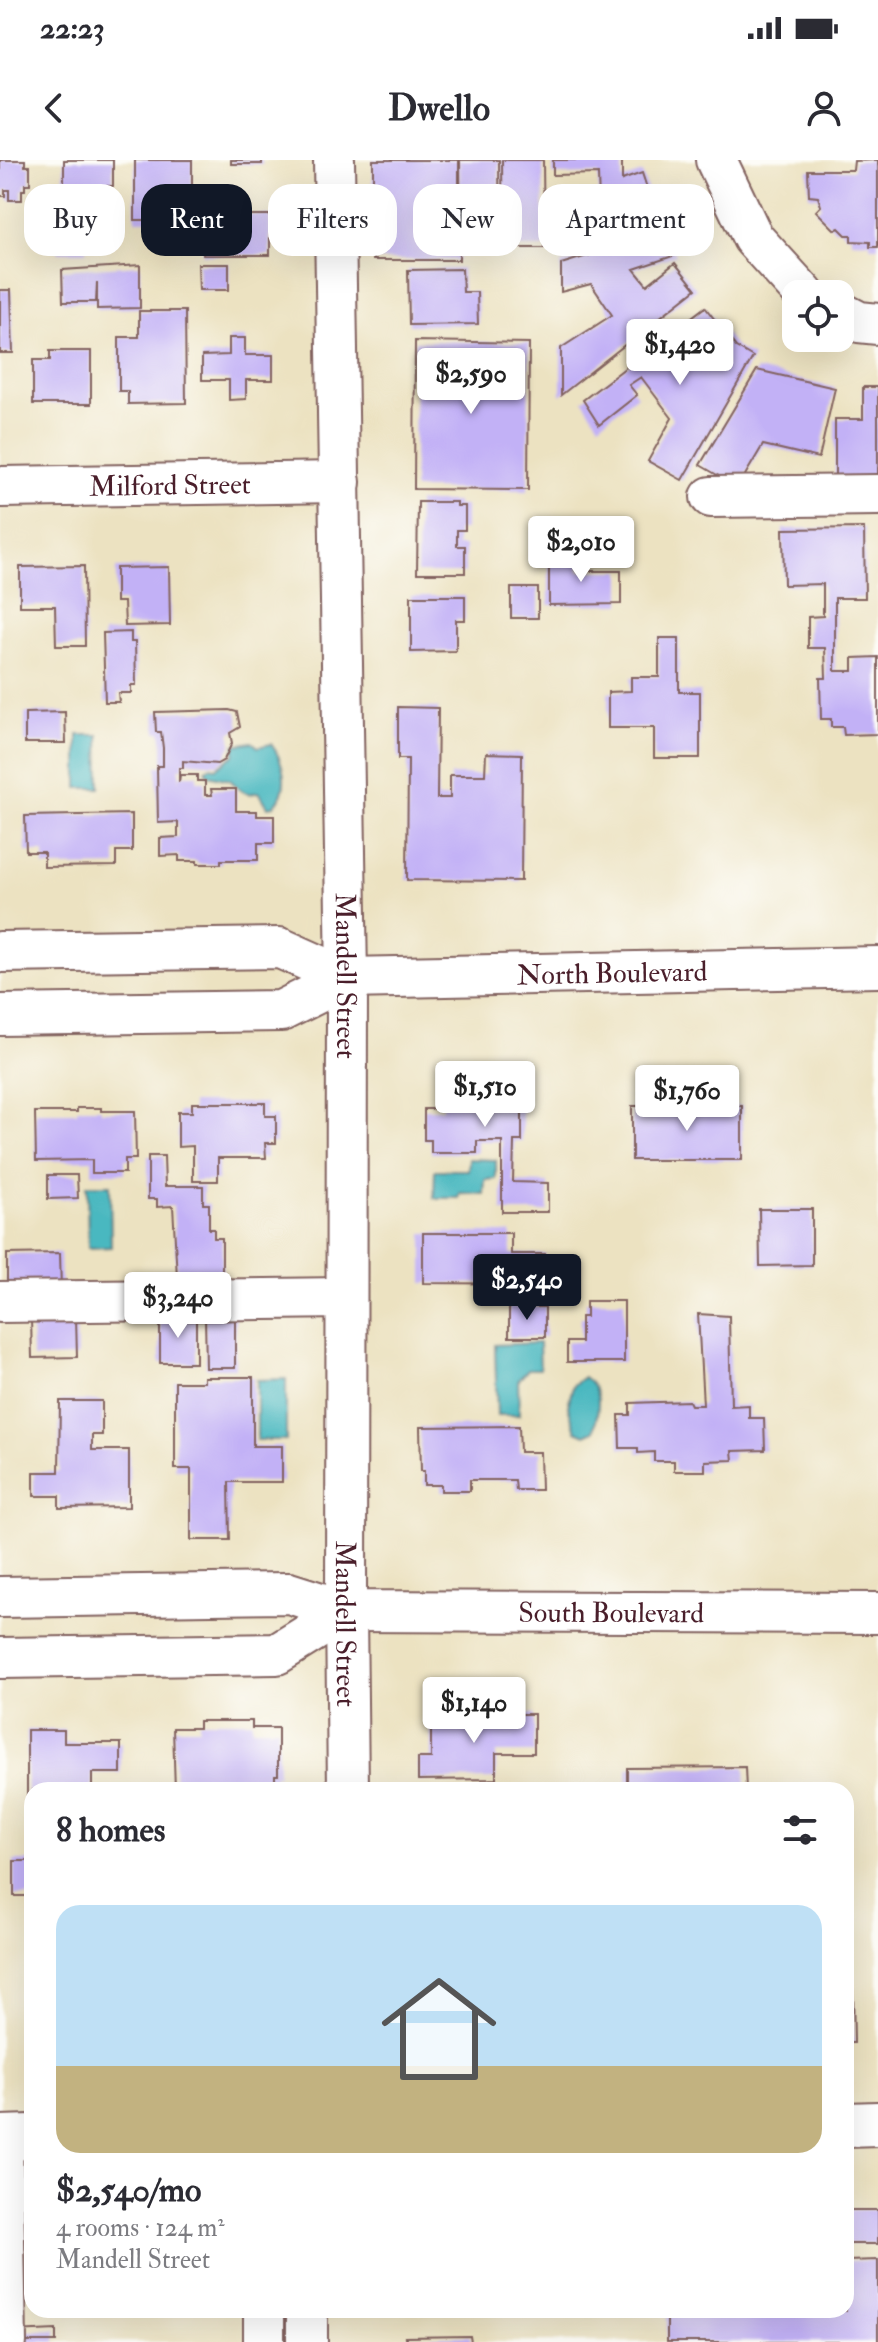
<!DOCTYPE html>
<meta charset="utf-8">
<style>
body{margin:0;font-family:"IM FELL Double Pica",serif;background:#f2f2f3;color:#2b2b33;height:100vh;display:flex;flex-direction:column;font-size:30px;white-space:nowrap}
*{box-sizing:border-box;margin:0}
p{font-size:26px;color:#7c7c81}
.icon{flex:none;width:44px;height:44px;fill:none;stroke:currentColor;stroke-width:2;stroke-linecap:round;stroke-linejoin:round}
.map{position:relative;flex:1;overflow:hidden}
.panel{position:absolute;left:24px;top:1622px;width:830px;height:536px;display:flex;flex-direction:column;background:#fff;border-radius:24px;box-shadow:0 8px 32px #0002}
.panel>*{flex:none}
.top-card{position:absolute;left:24px;top:24px;width:830px;height:72px;display:flex;gap:16px}
.buttons{position:absolute;left:782px;top:120px;display:grid;gap:16px}
.buttons a{display:grid;place-items:center;width:72px;height:72px;border-radius:16px;background:#fff;box-shadow:0 8px 32px #0002;font-size:40px}
.price{position:absolute;translate:-50% -68px;padding:0 18px;border-radius:8px;background:#fff;color:#222;font-size:26px;line-height:52px;filter:drop-shadow(0 2px 4px #0008)}
.price::after{content:'';position:absolute;left:50%;top:48px;width:24px;height:18px;margin-left:-12px;background:inherit;clip-path:polygon(0 0,100% 0,50% 100%)}
.price.active{background:#111827;color:#fff}
ul{padding:0;list-style:none}
li{display:grid;align-content:center;gap:16px;height:424px;padding:0 32px}
li+li{border-top:2px solid #e1e1e2}
li span{display:grid;place-items:center;height:248px;border-radius:24px;color:#555}
li>.icon{margin-inline-start:auto}
span .icon{width:144px;height:144px;fill:#fffc;stroke-width:1}
li b{font-size:34px}
h2{display:flex;justify-content:space-between;align-items:center;height:96px;padding:0 32px;font-size:34px}
.pill{padding:0 28px;border-radius:24px;background:#fff;box-shadow:0 8px 32px #0002;font-size:28px;line-height:72px}
.pill.active{background:#111827;color:#fff}
.status{display:flex;justify-content:space-between;align-items:center;height:56px;padding:0 40px;background:#fff;direction:ltr}
.status svg{height:22px;fill:currentColor}
header{display:flex;justify-content:space-between;align-items:center;height:104px;padding:0 32px;background:#fff;font-size:36px;font-weight:700}
.map>svg:first-child{display:block}
</style>
<div class="status"><b>22:23</b><svg viewBox="0 0 49 12"><path d="M0 12V9h3v3zM5 12V6h3v6zM10 12V3h3v9zM15 12V0h3v12zM26 1h20v11H26zM47 4h2v5h-2z"/></svg></div>
<header><svg class="icon" aria-label="back" viewBox="0 0 24 24"><path d="M15 5l-7 7 7 7"/></svg>Dwello<svg class="icon" aria-label="person" viewBox="0 0 24 24"><circle cx="12" cy="8" r="4"/><path d="M4 21q1-7 8-7t8 7"/></svg></header>
<div class="map">
<svg width="878" height="2182" viewBox="0 0 878 2182">
<rect width="100%" height="100%" fill="#fdfcf7"/>
<filter id="ink" filterUnits="userSpaceOnUse"><feTurbulence type="fractalNoise" baseFrequency=".0125" numOctaves="2"/><feDisplacementMap in="SourceGraphic" scale="16" xChannelSelector="R" yChannelSelector="G"/><feConvolveMatrix kernelMatrix="1 2 1 2 8 2 1 2 1" color-interpolation-filters="sRGB"/></filter>
<filter id="wash" filterUnits="userSpaceOnUse"><feTurbulence type="fractalNoise" baseFrequency=".006" numOctaves="4" result="noise"/><feDisplacementMap in="SourceGraphic" scale="32" xChannelSelector="R" yChannelSelector="G"/><feGaussianBlur stdDeviation="1.8" result="paint"/><feColorMatrix in="noise" values="0 0 0 0 0 0 0 0 0 0 0 0 0 0 0 0 0 1.4 0 .05"/><feComposite in="paint" operator="in"/></filter>
<g filter="url(#wash)">
<rect width="100%" height="100%" fill="#ece2c1"/>
<path fill="#49b8c0" stroke="#4a6c76" stroke-width="2" d="M78 575H99L100 628H78Z
M252 582 258 587 271 584C284 601 291 629 274 646L268 647 259 632C243 637 241 629 230 620L208 615 206 610 209 607 216 608 234 595 235 585Z
M469 999 496 1000V1019L485 1020 484 1034 460 1033 459 1038H434L435 1010H468Z
M87 1025H110L111 1087 88 1088Z
M539 1183 540 1209H528L518 1221 519 1255H497L495 1185Z
M584 1217C604 1233 598 1248 594 1271L585 1275 576 1271 568 1246 573 1225Z
M286 1219V1280H257V1220Z"/>
<g id="blocks">
<path fill="#c2b1f6" d="M0 0H25V6H30V24H25V30H22V40H9V30H5V36H0Z
M64 0H113V26H86V92H58V23H64Z
M135 0H192V60H135Z
M231 0H262V4H231Z
M373 0H459V100H373Z
M460 0H499L500 88H461Z
M502 0H543L544 88H503Z
M553 0H622V20L642 13 651 40 604 55 609 71 564 85 555 56 599 42 598 14 553 15Z
M878 0V87H870V82L851 81V75H846L839 68 835 70 816 51 821 46 818 37 809 36 808 10H853L854 1Z
M203 55H270V95H203Z
M666 72 676 95 634 109 647 125 675 103 696 129 561 235V188L612 155 591 124 561 132V104Z
M198 104H229V130H199Z
M140 105V148L97 149V122L96 142H63L62 110Z
M462 109 463 132H477L478 164 409 165 408 110Z
M0 130H11L13 193H0Z
M705 147 736 187 753 197 682 320 648 301 672 258 641 217 629 225 637 235 599 265 583 240Z
M139 151H185L186 243 128 244V231H119V177H139Z
M229 178H245V195H273V220H246V239L229 240V220H202V196L229 195Z
M415 181 529 183 528 330 414 329Z
M50 191H91V244H33V200H50Z
M757 210 835 228 819 298 763 285 738 327 700 305Z
M863 227H878V324H835V259H863Z
M418 342H457V346H465V370H457V386H465V413H417Z
M864 368 865 438H835V511H853V498L878 497V574L844 575 843 567H831V559H821L820 518H826L825 488H808V457L823 456V424L784 425 783 369Z
M549 395H579V411H621V444L549 445Z
M84 406 85 486H56L55 446H20V407Z
M169 407 170 465 125 466 124 442H116V408Z
M511 428H538V458H511Z
M411 436H465V460H456V491L411 492Z
M131 472V482H135L136 525H131V533H118L119 542H105L103 473Z
M659 478H679V532H700V598H654V568H608V532L631 531V517H659Z
M398 547 438 548 437 638H450V615H485L486 593 522 594 521 721 407 720 408 599H398Z
M229 550 237 552 240 567 230 573 232 583 224 600 217 604 183 601V608H179V622L180 615H197V621H205V635H212L211 629H236V651H257V656H274V683H258V700H221V704H197V701H179V695L160 696V678L178 677V662L158 663 157 606H163V588L161 572H156L155 552Z
M65 552 66 583H25V553Z
M132 654V691H116V706L44 707V692H26L25 656Z
M443 913H522V981H514L513 1022 548 1023V1052H502V981H477V993H431V980H424V949H443Z
M192 943H265V956H276V983H265L266 998H218V1021H193V986L178 987V952H192Z
M632 946H742V1000H632Z
M77 948H101V951H135L136 999H125V1013H92V1000L36 1001 35 952H77Z
M148 996H164L165 1026H203V1044H209V1069H214V1078H222V1113H214V1117H177L173 1046 157 1047V1039H148Z
M48 1015H77L78 1038 48 1039Z
M759 1049H812V1105L760 1106Z
M423 1073H511V1094H545V1124L423 1123Z
M60 1093 61 1130 7 1131V1094Z
M586 1141H624V1202H567V1182H581V1157H586Z
M509 1147H545V1177H509Z
M698 1154 729 1156 731 1246 749 1245V1258H764L765 1290 732 1291 733 1300 705 1301V1311H674V1301H654V1292L638 1293V1288H620L619 1255H630V1243L689 1241 691 1245H703Z
M205 1156H235V1208H206Z
M76 1157 77 1197 32 1198 31 1158Z
M160 1157H196V1203H160Z
M204 1217H253V1286H282V1322H229L230 1380H191V1309H175V1222H204Z
M60 1241H102V1275H92V1290H129V1347L59 1348V1336H34V1312H59Z
M519 1266 520 1292H540L541 1330H516L515 1320H470V1331H441V1325H424V1311H421L420 1267Z
M431 1554H534V1593H496V1619L418 1620V1598H431Z
M199 1561H252V1568H278V1615H275V1624H248V1630H175L173 1568H199Z
M27 1570H64V1583H121V1613H92V1630H32V1649H27Z
M745 1607 746 1630H627V1608Z
M14 1701H32V1736H14Z
M846 1826H853L854 1883H846Z
M846 2050H878V2084H846Z
M878 2100V2182H667V2150H846V2101Z
M56 2170V2182H14L13 2172Z
M470 2176 471 2182H406L405 2177Z"/>
</g>
</g>
<g filter="url(#ink)">
<use href="#blocks" fill-opacity="0" stroke="#836360" stroke-width="2"/>
<g fill="none" stroke-linecap="round" stroke-linejoin="round">
<g stroke="#836360" stroke-width="44">
<g id="minor">
<path id="s1" d="M334 0 347 818 346 1451 348 1630"/>
<path d="M716 0 753 78 804 134"/>
<path d="M840 152 859 162 878 164"/>
<path id="s2" d="M0 327 340 322"/>
<path d="M711 337 878 335"/>
<path d="M0 792 280 788 347 818"/>
<path id="s3" d="M0 855 281 851 347 818 878 807"/>
<path d="M0 1142 346 1138"/>
<path id="s4" d="M0 1437 289 1433 346 1451 878 1453"/>
<path d="M0 1498 277 1494 346 1451"/>
<path d="M2 1978 6 2182"/>
<path d="M264 2150V2182"/>
<path d="M307 2150V2182"/>
</g>
</g>
<g stroke="#836360" stroke-width="48">
<path id="major" d="M846 1965 878 1964
M0 1978 32 1977"/>
</g>
<use href="#minor" stroke="#fff" stroke-width="40"/>
<use href="#major" stroke="#fff" stroke-width="44"/>
</g>
</g>
<g text-anchor="middle" stroke-width="6" stroke-linejoin="round" paint-order="stroke">
<g font-size="28" fill="#4a1f2b" stroke="#fdfcf7">
<text dy="10" stroke="none"><textPath href="#s2" startOffset="170">Milford Street</textPath></text>
<text dy="10" stroke="none"><textPath href="#s3" startOffset="620">North Boulevard</textPath></text>
<text dy="10" stroke="none"><textPath href="#s1" startOffset="816">Mandell Street</textPath></text>
<text dy="10" stroke="none"><textPath href="#s4" startOffset="614">South Boulevard</textPath></text>
<text dy="10" stroke="none"><textPath href="#s1" startOffset="1464">Mandell Street</textPath></text>
</g>
</g>
</svg>
<div class="buttons">
<a><svg class="icon" aria-label="locate" viewBox="0 0 24 24"><circle cx="12" cy="12" r="6"/><path d="M12 2v4M12 18v4M2 12h4M18 12h4"/></svg></a>
</div>
<b class="price" style="left:680px;top:227px">$1,420</b>
<b class="price" style="left:471px;top:256px">$2,590</b>
<b class="price" style="left:581px;top:424px">$2,010</b>
<b class="price" style="left:485px;top:969px">$1,510</b>
<b class="price" style="left:687px;top:973px">$1,760</b>
<b class="price active" style="left:527px;top:1162px">$2,540</b>
<b class="price" style="left:178px;top:1180px">$3,240</b>
<b class="price" style="left:474px;top:1585px">$1,140</b>
<div class="top-card">
<a class="pill">Buy</a>
<a class="pill active">Rent</a>
<a class="pill">Filters</a>
<a class="pill">New</a>
<a class="pill">Apartment</a>
</div>
<section class="panel">
<h2>8 homes<svg class="icon" aria-label="filters" viewBox="0 0 24 24"><path d="M4 7h16M4 17h16"/><circle cx="9" cy="7" r="2"/><circle cx="15" cy="17" r="2"/></svg></h2>
<ul>
<li><span style="background:linear-gradient(#bfe0f5 65%,#c2b280 0)"><svg class="icon" aria-label="home" viewBox="0 0 24 24"><path d="M3 11l9-7 9 7M6 9v11h12V9"/></svg></span><div><b>$2,540/mo</b><p>4 rooms · 124 m²</p><p>Mandell Street</p></div></li>
</ul>
</section>
</div>
